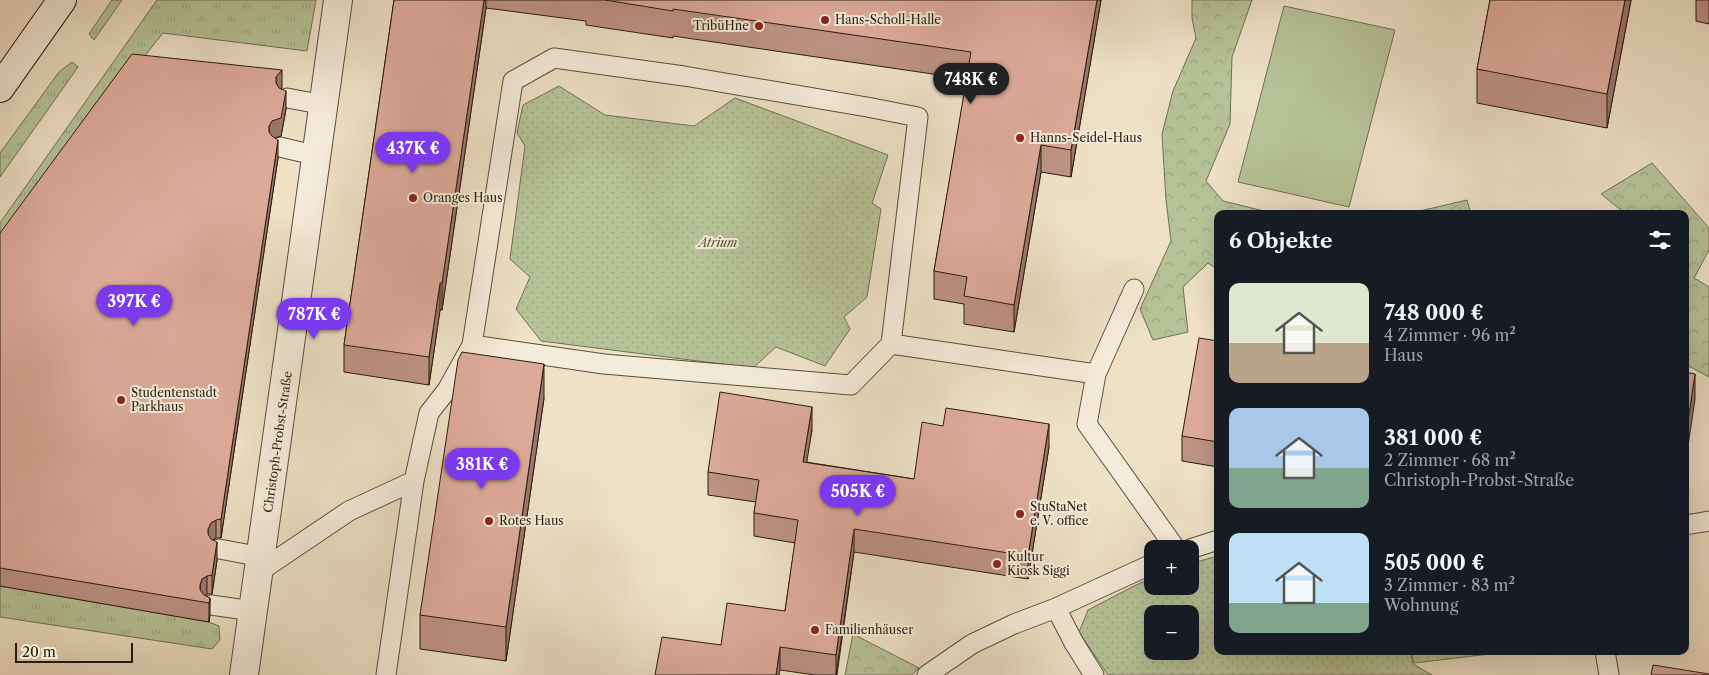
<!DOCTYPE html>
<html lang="de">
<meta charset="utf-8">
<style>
body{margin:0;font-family:"Libre Caslon Text",serif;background:#20242c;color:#f1f3f6;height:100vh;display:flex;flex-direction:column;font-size:19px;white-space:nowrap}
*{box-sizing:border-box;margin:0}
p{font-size:16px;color:#9ea1a6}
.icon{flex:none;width:28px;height:28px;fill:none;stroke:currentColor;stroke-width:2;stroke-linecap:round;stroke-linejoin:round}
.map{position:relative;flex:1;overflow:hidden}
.drawer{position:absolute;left:1214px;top:210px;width:475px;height:445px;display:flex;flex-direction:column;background:#171b24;border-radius:10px;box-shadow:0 5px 20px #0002}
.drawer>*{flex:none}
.buttons{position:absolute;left:1144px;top:540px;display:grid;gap:10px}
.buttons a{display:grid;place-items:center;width:55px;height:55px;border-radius:10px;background:#171b24;box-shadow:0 5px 20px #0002;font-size:25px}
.scale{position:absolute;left:15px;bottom:12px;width:118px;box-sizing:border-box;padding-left:5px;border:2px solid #2a1c10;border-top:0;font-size:14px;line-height:18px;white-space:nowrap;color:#2a1c10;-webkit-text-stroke:4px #f4ecda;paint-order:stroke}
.price{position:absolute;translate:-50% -42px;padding:0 11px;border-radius:18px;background:#7c3aed;color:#fff;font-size:16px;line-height:32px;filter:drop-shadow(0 1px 2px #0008)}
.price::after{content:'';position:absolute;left:50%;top:30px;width:15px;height:11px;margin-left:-8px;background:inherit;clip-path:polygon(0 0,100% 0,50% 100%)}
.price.active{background:#222;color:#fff}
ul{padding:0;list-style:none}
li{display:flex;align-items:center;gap:15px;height:125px;padding:0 15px}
li span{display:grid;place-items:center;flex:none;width:140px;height:100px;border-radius:10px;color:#555}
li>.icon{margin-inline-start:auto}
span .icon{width:60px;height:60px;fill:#fffc;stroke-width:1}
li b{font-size:21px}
h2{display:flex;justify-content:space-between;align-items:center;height:60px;padding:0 15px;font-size:21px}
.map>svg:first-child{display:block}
</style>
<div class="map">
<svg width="1709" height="675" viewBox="0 0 1709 675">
<defs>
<pattern id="grass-tufts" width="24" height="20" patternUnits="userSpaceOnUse" patternTransform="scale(1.25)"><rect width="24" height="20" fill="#b6c397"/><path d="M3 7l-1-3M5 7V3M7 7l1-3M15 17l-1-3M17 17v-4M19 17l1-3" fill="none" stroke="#9da781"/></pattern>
<pattern id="forest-crowns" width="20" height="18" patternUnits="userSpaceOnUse" patternTransform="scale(1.25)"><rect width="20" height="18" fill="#b6c397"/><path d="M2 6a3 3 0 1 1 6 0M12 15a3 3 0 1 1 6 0" fill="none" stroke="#9da781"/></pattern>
<pattern id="park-dots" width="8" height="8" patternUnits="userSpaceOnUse" patternTransform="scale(1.25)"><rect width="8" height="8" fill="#b6c397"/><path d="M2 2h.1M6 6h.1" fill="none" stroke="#9da781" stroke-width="1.8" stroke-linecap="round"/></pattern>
</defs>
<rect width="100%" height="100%" fill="#eee1c6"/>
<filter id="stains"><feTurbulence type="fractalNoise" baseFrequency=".004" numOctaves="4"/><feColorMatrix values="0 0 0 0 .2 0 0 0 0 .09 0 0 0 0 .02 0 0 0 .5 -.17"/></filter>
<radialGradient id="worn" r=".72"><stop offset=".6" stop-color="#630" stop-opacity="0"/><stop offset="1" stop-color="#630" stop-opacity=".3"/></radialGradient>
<path fill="url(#grass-tufts)" stroke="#707054" d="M112 0H122L94 40 89 34Z
M157 0H316L307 51 163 33 132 72 0 252V223Z
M72 62 78 67 0 177V153L59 72Z
M0 586 209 622 219 626 220 640 212 649 0 617Z"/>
<path fill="url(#forest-crowns)" stroke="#707054" d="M1192 0H1252L1232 57 1230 124 1206 181 1223 201 1276 214H1218L1217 269 1208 263 1183 287 1188 332 1153 340 1140 309 1171 241 1166 200 1162 134 1173 91 1196 38 1192 18Z
M1652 163 1709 228V250L1694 278 1709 287V377L1685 364V214H1626L1601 194Z
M1467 200 1471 214H1407Z
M853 634 919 668 912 675H845Z"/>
<path fill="url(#park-dots)" stroke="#707054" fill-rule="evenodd" d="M559 86 605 115 694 126 735 98 888 155 872 203 881 209 867 297 844 317 850 329 825 366 776 347 753 368 541 341 516 309 530 277 510 259 525 146 517 133 523 105Z
M1217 556 1218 651H1410L1413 664 1432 675H1108L1079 632 1088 610 1136 585 1152 578V586H1190V564ZM1152 614H1190V651H1152Z
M1411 651H1515L1414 663Z"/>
<path fill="#b6c397" stroke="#707054" d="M1284 6 1395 30 1349 207 1238 182Z"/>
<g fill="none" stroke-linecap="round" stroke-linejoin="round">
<g stroke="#5b4d3e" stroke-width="21">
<path id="service" d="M287 98 325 105
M280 147 318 156
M1134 289 1096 374 1087 424 1176 549
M891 344 1096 374
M1685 525 1709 521
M219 549 262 557
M1190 549 1218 540
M260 571 349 511 414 481 429 413 447 390 472 345 513 81 554 58 684 76 867 107 918 117 891 344 851 385 604 364 472 345
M211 605 253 611
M1056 608 1074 643 1094 675
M1605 651 1609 675
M386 675 414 481
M927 675 972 644 1014 624 1056 608 1152 564"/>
</g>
<g stroke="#5b4d3e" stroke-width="30">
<path id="minor" d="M244 675 338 0"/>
</g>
<g stroke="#2a1c10" stroke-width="30">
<path id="secondary" d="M0 88 62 0"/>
</g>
<use href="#service" stroke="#f4ecda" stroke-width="19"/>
<use href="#minor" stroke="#f4ecda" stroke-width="28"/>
<use href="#secondary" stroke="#f4ecda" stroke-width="28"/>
</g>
<path fill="#be9284" stroke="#2a1c10" d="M394 0H1101L1071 177 1041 172 1014 332 964 324V304L934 299V271L967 79 673 36V38L586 25V21L486 8 442 310H440L429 385 344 372V345Z
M1490 0H1631L1607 128 1477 103V69Z
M1696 0H1709V24L1696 21Z
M281 89 286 109 281 136 275 138 278 158 221 538H216L213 540 217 560 212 594H207L205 596 210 598 209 622 0 586V233Z
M1218 341V467L1182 461V436Z
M544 398 506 661 420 649V615Z
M812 430 806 462 914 479 1049 447 1028 579 854 552 837 675H815L780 670 721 645 785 611 795 543 754 536V513L756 502 708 495V472Z"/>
<path fill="#9b776c" stroke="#2a1c10" d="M484 0H486V8L442 310V283Z
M1097 0H1101L1071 177V150Z
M1625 0H1631L1607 128V94Z
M282 70V88L276 96V77Z
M286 91V109L281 136 272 139 269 145V126Z
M278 140V158L221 538V519Z
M1041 145V172L1014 332V305Z
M440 283V310L429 385V357Z
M544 364V398L506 661V627Z
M1695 374V399L1685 466V441Z
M812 407V430L803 485V462Z
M1049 424V447L1028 579V556Z
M216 520V538L211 541 208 547V529L211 523Z
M854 529V552L836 675V655Z
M217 542V560L212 594V575Z
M207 576V594L202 598 201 602 200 585 202 579Z
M210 598V616L209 622V603Z
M780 647V670L779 675H776Z"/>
<path fill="#ddaa9a" stroke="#2a1c10" d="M394 0H484L442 283H440L429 357 344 345Z
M605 0H1097L1071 150 1041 145 1014 305 964 296 967 277 934 271 971 52 673 9V11Z
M1490 0H1625L1607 94 1477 69Z
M132 54 282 70 276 77V83L279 88 286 91 281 118 272 121 269 126V132L272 136 278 140 221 519 216 520 211 523 208 529V534L211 539 217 542 212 575 207 576 202 579 200 585V590L204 595 210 598 209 603 0 568V233Z
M1199 338 1218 341V442L1182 436Z
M462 352 544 364 506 627 420 615 458 360Z
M1685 372 1695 374 1685 441Z
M720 392 812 407 803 462 914 479 922 422 943 426 946 408 1049 424 1028 556 854 529 836 655 780 647 776 675H655L662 637 721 645 727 603 785 611 798 520 754 513 759 480 708 472Z
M1653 665 1709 674V675H1651Z"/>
<g fill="#8f2418" stroke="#f4ecda" stroke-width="2">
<circle cx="825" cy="20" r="5"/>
<circle cx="759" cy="26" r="5"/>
<circle cx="1020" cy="138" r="5"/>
<circle cx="413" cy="198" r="5"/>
<circle cx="121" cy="400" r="5"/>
<circle cx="1020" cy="514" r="5"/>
<circle cx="489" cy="521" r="5"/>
<circle cx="997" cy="564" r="5"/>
<circle cx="815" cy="630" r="5"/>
</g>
<g text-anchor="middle" stroke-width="4" stroke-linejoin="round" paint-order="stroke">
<g font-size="12" fill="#2a1c10" stroke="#f4ecda" text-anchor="start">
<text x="835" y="24">Hans-Scholl-Halle</text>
<text x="749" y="30" text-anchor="end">TribüHne</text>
<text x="1030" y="142">Hanns-Seidel-Haus</text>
<text x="423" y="202">Oranges Haus</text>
<text x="131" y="397">Studentenstadt<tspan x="131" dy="14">Parkhaus</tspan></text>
<text x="1030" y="511">StuStaNet<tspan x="1030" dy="14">e. V. office</tspan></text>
<text x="499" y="525">Rotes Haus</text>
<text x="1007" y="561">Kultur<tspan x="1007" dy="14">Kiosk Siggi</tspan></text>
<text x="825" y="634">Familienhäuser</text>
</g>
<g font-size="12" font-style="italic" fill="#544e38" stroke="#f4ecda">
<text x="718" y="247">Atrium</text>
</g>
<g font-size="12" fill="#2a1c10" stroke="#f4ecda">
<text transform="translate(278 442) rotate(-82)" y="4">Christoph-Probst-Straße</text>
</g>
</g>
<rect width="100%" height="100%" filter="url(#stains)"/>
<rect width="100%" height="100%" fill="url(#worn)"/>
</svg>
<div class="buttons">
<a>+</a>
<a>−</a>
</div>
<div class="scale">20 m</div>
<b class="price active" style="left:971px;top:105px">748K €</b>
<b class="price" style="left:413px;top:174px">437K €</b>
<b class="price" style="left:134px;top:327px">397K €</b>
<b class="price" style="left:314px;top:340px">787K €</b>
<b class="price" style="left:482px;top:490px">381K €</b>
<b class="price" style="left:858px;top:517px">505K €</b>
<section class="drawer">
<h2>6 Objekte<svg class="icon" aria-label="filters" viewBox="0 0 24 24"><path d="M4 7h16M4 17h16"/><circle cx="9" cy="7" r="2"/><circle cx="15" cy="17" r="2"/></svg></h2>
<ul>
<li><span style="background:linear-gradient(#dfe7d0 60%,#b9a48a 0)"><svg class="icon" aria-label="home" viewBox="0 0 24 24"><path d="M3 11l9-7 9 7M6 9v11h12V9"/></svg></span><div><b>748 000 €</b><p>4 Zimmer · 96 m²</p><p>Haus</p></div></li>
<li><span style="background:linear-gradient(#a9c7e8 60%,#7fa58c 0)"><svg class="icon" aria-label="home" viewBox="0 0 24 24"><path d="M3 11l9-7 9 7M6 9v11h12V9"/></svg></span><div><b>381 000 €</b><p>2 Zimmer · 68 m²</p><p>Christoph-Probst-Straße</p></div></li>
<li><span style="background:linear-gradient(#bfe0f5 70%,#7fa58c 0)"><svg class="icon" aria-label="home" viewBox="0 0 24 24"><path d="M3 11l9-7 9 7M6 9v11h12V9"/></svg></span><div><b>505 000 €</b><p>3 Zimmer · 83 m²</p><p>Wohnung</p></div></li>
</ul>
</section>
</div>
